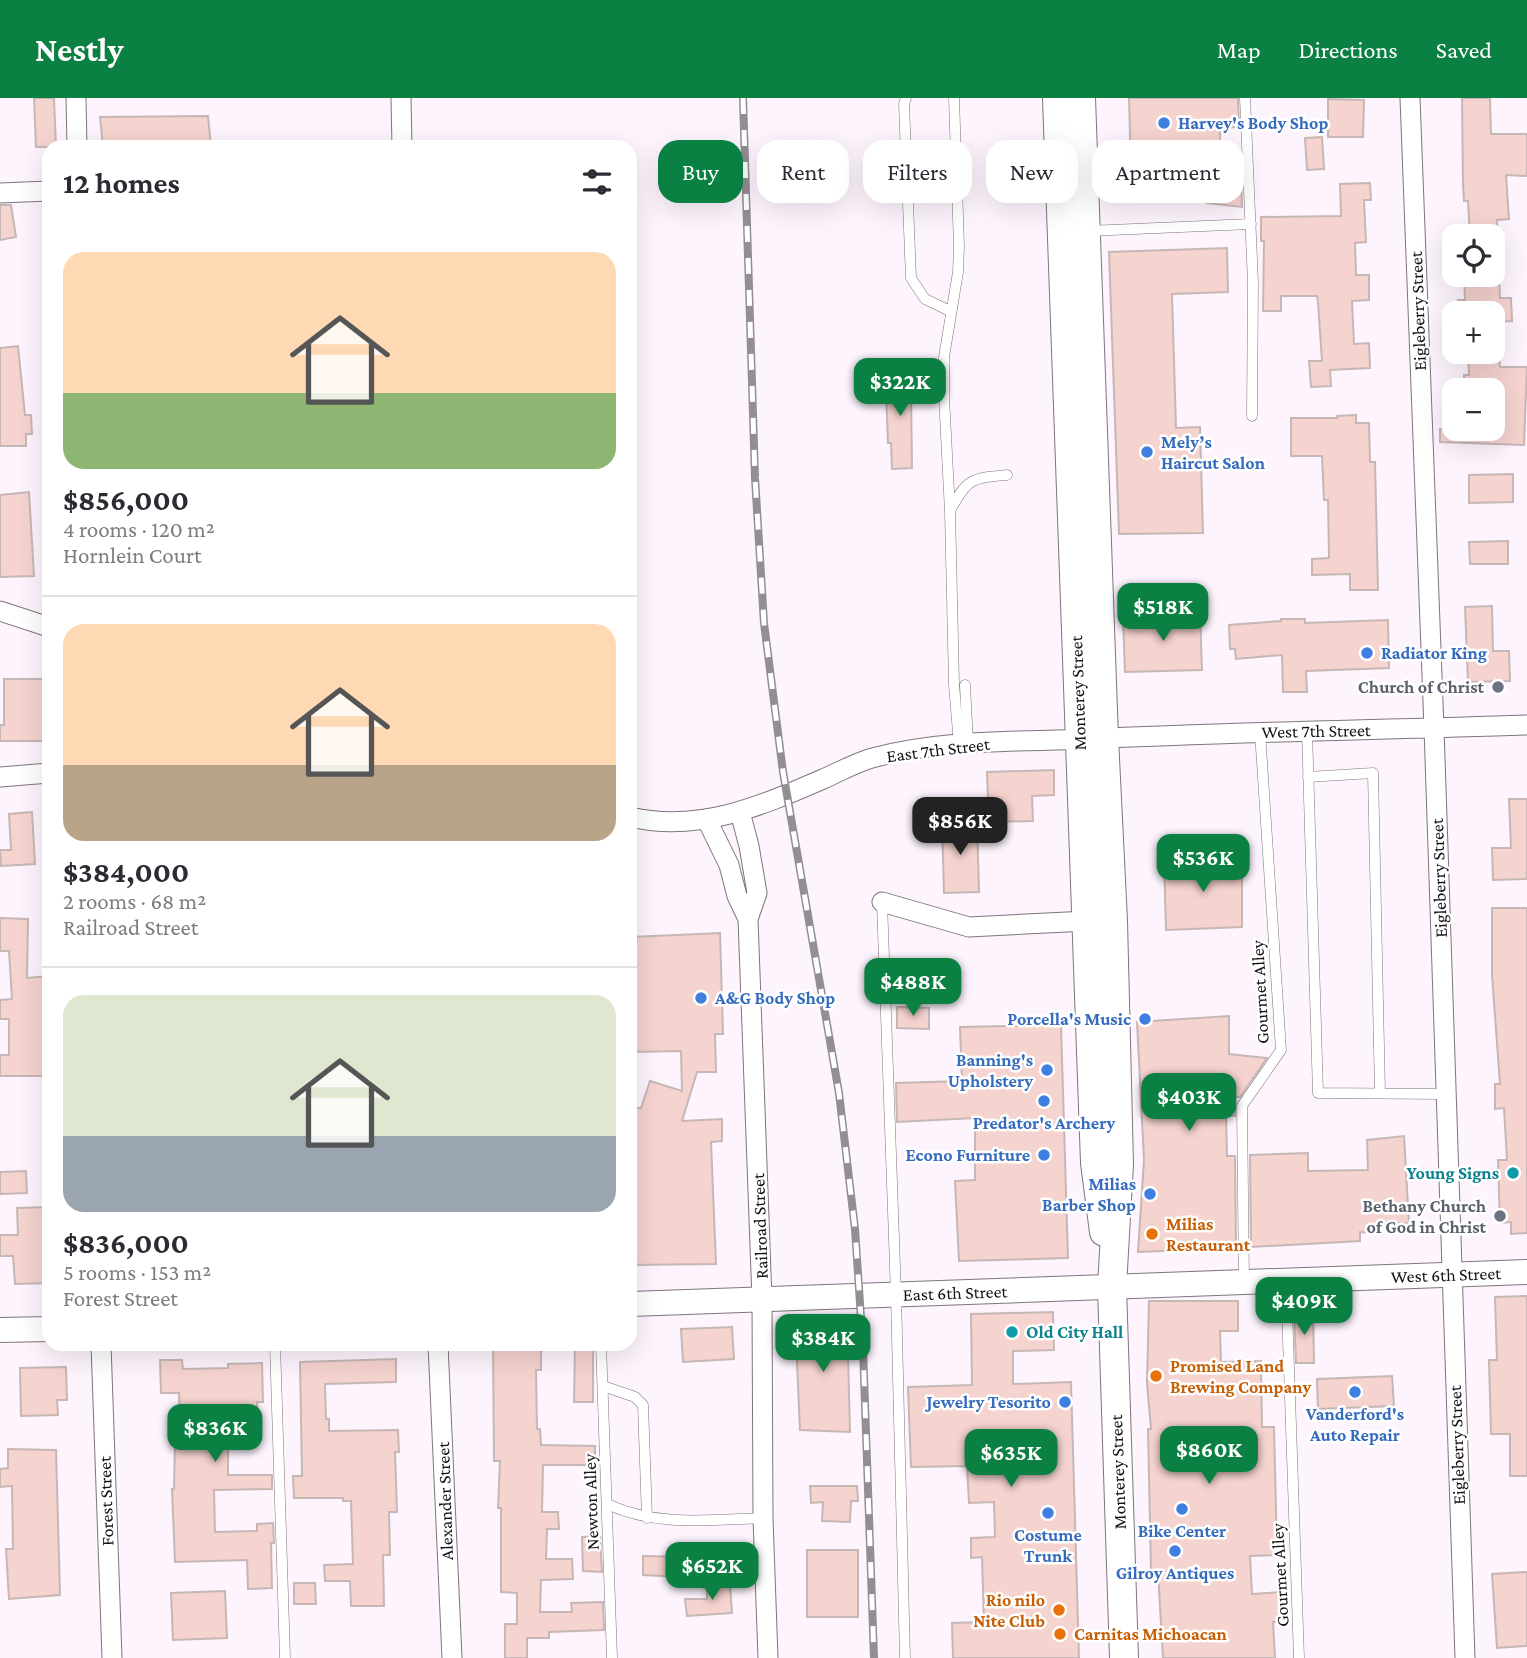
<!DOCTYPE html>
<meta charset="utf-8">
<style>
body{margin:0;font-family:"Crimson Pro",serif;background:#f7f7f7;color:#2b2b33;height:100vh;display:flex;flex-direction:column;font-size:26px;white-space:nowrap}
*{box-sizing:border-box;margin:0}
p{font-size:23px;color:#7c7c81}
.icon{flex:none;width:38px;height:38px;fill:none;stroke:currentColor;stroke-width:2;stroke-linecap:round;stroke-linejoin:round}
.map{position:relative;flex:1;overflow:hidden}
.details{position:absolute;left:42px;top:42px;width:595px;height:1211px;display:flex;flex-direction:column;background:#fff;border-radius:21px;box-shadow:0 7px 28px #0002}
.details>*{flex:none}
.hud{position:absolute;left:658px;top:42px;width:665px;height:63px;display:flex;gap:14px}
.tools{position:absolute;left:1442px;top:126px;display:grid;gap:14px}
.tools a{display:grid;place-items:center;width:63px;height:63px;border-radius:14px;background:#fff;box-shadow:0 7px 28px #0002;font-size:35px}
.price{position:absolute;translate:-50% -60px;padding:0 16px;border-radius:14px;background:#0b8043;color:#fff;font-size:23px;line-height:46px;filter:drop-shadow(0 2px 4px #0008)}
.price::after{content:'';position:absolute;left:50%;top:42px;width:21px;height:16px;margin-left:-10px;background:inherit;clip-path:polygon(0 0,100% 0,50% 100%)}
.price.on{background:#222;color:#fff}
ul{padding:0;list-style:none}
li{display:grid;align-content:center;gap:14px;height:371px;padding:0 21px}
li+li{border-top:2px solid #e1e1e2}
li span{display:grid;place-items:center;height:217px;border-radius:21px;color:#555}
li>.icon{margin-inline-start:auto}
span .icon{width:126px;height:126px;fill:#fffc;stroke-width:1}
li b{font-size:30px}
h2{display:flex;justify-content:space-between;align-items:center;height:84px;padding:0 21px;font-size:30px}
.chip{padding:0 24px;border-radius:21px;background:#fff;box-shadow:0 7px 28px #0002;font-size:24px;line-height:63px}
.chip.on{background:#0b8043;color:#fff}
header{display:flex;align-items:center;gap:42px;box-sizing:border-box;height:98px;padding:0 35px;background:#0b8043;color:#fff}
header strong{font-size:33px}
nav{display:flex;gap:38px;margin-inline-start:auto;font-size:24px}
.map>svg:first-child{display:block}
</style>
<header>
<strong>Nestly</strong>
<nav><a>Map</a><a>Directions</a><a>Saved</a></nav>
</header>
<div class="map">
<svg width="1527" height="1560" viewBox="0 0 1527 1560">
<rect width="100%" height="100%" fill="#fdf4fe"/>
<path fill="#f5d3cf" stroke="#c6b7b5" stroke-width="2" d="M34 0H54L56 49H36Z
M1129 0H1238L1239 29 1220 30V67H1170V101H1145L1144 73H1131Z
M1462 0H1490L1491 36H1527V78L1506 77 1509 121 1497 122 1498 138H1470L1468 103H1464L1463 86Z
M1328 1 1364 2 1363 39H1328Z
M208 18 211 49H103L100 19Z
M1322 39 1324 71 1307 72 1305 40Z
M1207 76H1241L1242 109 1207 105Z
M1370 85 1371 102H1364L1366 144 1355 145 1356 177H1369V202L1352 203 1354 246 1369 245 1370 270 1330 272 1331 288 1311 289 1309 263H1322L1318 204 1317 198H1281V213H1263L1264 143H1261V119L1341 118 1340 86Z
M0 107H11L16 139 0 142Z
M1227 150 1228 194 1172 196 1176 330 1200 329 1203 435 1119 436 1109 154Z
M1464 177H1499L1500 200H1511L1512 223 1493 224V215H1458V202H1465Z
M18 248 25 317H31L32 336H26V348H0V250Z
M1468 254H1499L1500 269H1527L1524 347 1440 344V331H1493V292H1464V277H1469Z
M907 268 908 294H911L912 370 892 371 891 345H888L886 294H890L889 269Z
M1356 317V325H1369L1370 364H1375L1378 492H1350V476L1312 477V461L1329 460 1328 402H1324L1322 358H1291V320H1337V318Z
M1513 376V404L1469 405V377Z
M29 394 34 478 0 479V397Z
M1508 443V466H1470L1469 444Z
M1492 508 1493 553H1509L1510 583 1468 584 1465 509Z
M1200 515 1202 572 1125 574 1123 518Z
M1281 521H1305V525L1388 522 1389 570 1306 573 1307 594H1283L1282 557 1236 561 1235 551H1230L1229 527 1281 523Z
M4 581H43L44 643H0V627H4Z
M1054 672V697L1032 698 1033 723 989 724 987 674Z
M1509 701H1527V781L1493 782 1492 750H1511Z
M32 714 35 766 1 768 0 752H11L9 716Z
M942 724H977L979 794 944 795Z
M1164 762 1242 763V829L1166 832Z
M1492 810H1527V1135L1511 1136V1124L1500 1125 1498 1062H1507L1504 1010 1495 1011V986H1500L1492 877Z
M0 820 28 821 27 880 48 878V978H0V957H9V921H0V902L12 901 9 853H0Z
M720 835 723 936H715L716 974H697L682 1023 722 1021V1043L711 1044 716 1166 630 1167V1010H641L650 983 682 993 681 953 630 954V853H633L632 839Z
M897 909 929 910V931L897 930Z
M1229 918V956L1267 960 1240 999H1235V1018H1226L1227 1058H1235L1236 1150 1138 1154 1144 1062 1137 924Z
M1061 927 1068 1160 959 1163 955 1083 975 1082V1020L897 1024 896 985 962 983 960 929Z
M1404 1038 1409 1125 1379 1126 1377 1135 1360 1134V1143L1251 1149 1250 1057 1308 1055V1073L1368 1072 1367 1042Z
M26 1073 27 1095 0 1096V1074Z
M48 1109 49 1185 15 1186 13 1158H0V1137H18L17 1110Z
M1527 1198V1378H1510V1336H1491L1489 1262H1497L1495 1199Z
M1149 1203H1238V1233H1220L1221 1264 1261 1263 1262 1329H1274L1277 1457 1250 1458 1252 1496 1282 1494 1284 1523 1273 1524 1275 1560H1163L1158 1474H1151L1148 1331H1151L1147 1285Z
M1294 1213H1313L1314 1265H1296Z
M1053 1214 1054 1252 1013 1253V1286L1071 1284 1079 1560H953L952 1525 984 1524 982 1459 971 1460V1440L995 1439 994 1404 969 1405 967 1368 911 1369 908 1289 972 1287 971 1216Z
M795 1219H847L850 1334 800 1332Z
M732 1229 734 1261 683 1264 681 1231Z
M493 1246H541V1272H536L537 1331H540L541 1347 595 1348V1367H543L542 1414H558L559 1431H547L546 1461H572L573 1481 541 1482 540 1514H572L571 1505 603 1504 604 1532 549 1534V1540H527V1560H505V1526H517V1495L501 1494V1410H498L500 1363H494Z
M575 1246H593V1304H574Z
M396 1261V1284L325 1286 326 1321H329V1333L398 1332 399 1354H395L397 1414H389L390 1457H383L384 1508H351L350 1483H325L324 1467 353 1466 351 1403H343V1400H294L293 1378H302L300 1264Z
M160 1262H182L183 1271 228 1270V1266L262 1265 263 1304H257L258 1330 228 1331V1377H272V1391L214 1392 215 1434 257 1433V1426L273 1425 274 1445H271L272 1490 248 1491 247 1462 175 1464 172 1391H174L175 1345H181L179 1295H161Z
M66 1269 67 1302H57L58 1317 21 1318 20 1270Z
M1392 1278 1394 1308 1318 1311 1317 1281Z
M8 1351 56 1352 60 1497 9 1501 6 1451H13L12 1388 0 1389V1371L8 1370Z
M810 1388H857L858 1403H851L850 1424 822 1423 823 1404 811 1405Z
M600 1438 602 1474 583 1473 582 1439Z
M807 1452H858V1519H807Z
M643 1458 682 1459 681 1479 643 1477Z
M1527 1474V1548L1497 1550 1492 1476Z
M294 1485H315L316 1506H294Z
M730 1486 732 1515 687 1518 685 1501H707V1488Z
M225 1493 227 1540 173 1542 171 1495Z"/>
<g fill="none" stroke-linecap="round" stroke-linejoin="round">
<g stroke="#7e757e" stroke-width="11">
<path id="service" d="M906 0 904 6 911 180 925 201 950 213
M954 0 959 148 958 174 944 259V299L950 413 954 587 959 646
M1245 0 1253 185 1252 318
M1087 133 1251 126
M950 413C967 380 972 380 1007 377
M965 587 968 645
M1307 633 1318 995 1446 996
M1308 679 1373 675 1380 995
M882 804 896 1197 905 1560
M1286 1183 1299 1560
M1244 1184 1242 1008 1281 952 1260 634
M275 1246 285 1560
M601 1246 612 1560
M603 1288 635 1299 643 1307 647 1420
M607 1406C656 1429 710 1422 763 1420"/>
</g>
<g stroke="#7e757e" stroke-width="21">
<path id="minor" d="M76 0 77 49
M401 0 402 49
M1410 0 1434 630 1465 1560
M0 95 49 93
M0 513 49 529
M0 679 49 675
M740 714 749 748 757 795 748 821 762 1202 763 1420 768 1560
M630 719C699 735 761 708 823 681 839 674 855 665 872 660 942 641 1016 644 1088 641 1234 634 1381 632 1527 627
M707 722 729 767 737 798 748 821
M882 804 969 829 1087 823
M101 1246 112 1560
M438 1246 452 1560"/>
</g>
<g stroke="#7e757e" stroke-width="26">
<path id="tertiary" d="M630 1206 1527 1174
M0 1232 49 1231"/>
</g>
<g stroke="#7e757e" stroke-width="30">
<path id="secondary" d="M1057 0 1095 1065 1104 1134
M1081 0 1104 640 1113 823 1119 1066 1112 1189 1124 1560"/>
</g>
<use href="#service" stroke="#fff" stroke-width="10"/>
<use href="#minor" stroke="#fff" stroke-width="19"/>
<use href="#tertiary" stroke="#fff" stroke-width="24"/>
<use href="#secondary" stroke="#fff" stroke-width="28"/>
<g stroke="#938d94" stroke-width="8">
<path id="rail" d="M743 0 755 380 764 525 783 674 839 995 855 1131 863 1250 874 1560"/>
</g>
<use href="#rail" stroke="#fff" stroke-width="5" stroke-dasharray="16" stroke-linecap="butt"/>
</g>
<g fill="#3f7fe0" stroke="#fff" stroke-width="2.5">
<circle cx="1164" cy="25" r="7"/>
<circle cx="1147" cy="354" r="7"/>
<circle cx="1367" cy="555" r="7"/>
<circle cx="701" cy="900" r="7"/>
<circle cx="1145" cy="921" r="7"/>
<circle cx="1047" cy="972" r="7"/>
<circle cx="1044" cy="1003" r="7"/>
<circle cx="1044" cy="1057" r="7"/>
<circle cx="1150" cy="1096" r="7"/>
<circle cx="1355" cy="1294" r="7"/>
<circle cx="1065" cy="1304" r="7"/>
<circle cx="1182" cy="1411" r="7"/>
<circle cx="1048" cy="1415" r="7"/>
<circle cx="1175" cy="1453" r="7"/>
</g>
<g fill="#6b7280" stroke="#fff" stroke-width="2.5">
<circle cx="1498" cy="589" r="7"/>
<circle cx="1500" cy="1118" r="7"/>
</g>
<g fill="#0f9aa8" stroke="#fff" stroke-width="2.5">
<circle cx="1513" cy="1075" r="7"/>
<circle cx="1012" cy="1234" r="7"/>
</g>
<g fill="#e8710a" stroke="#fff" stroke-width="2.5">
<circle cx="1152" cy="1136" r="7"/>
<circle cx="1156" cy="1278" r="7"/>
<circle cx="1059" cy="1512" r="7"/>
<circle cx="1060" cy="1536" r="7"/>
</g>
<g text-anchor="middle" stroke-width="5" stroke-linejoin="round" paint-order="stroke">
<g font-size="18" font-weight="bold" fill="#366cbe" stroke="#fff" text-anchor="end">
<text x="1178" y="31" text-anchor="start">Harvey's Body Shop</text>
<text x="1161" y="350" text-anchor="start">Mely’s<tspan x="1161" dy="21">Haircut Salon</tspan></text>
<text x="1381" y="561" text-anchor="start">Radiator King</text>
<text x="715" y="906" text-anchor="start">A&amp;G Body Shop</text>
<text x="1131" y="927">Porcella's Music</text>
<text x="1033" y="968">Banning's<tspan x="1033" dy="21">Upholstery</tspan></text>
<text x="1044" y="1031" text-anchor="middle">Predator's Archery</text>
<text x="1030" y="1063">Econo Furniture</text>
<text x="1136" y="1092">Milias<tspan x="1136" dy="21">Barber Shop</tspan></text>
<text x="1051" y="1310">Jewelry Tesorito</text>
<text x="1355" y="1322" text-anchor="middle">Vanderford's<tspan x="1355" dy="21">Auto Repair</tspan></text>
<text x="1182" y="1439" text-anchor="middle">Bike Center</text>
<text x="1048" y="1443" text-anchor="middle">Costume<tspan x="1048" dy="21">Trunk</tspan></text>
<text x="1175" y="1481" text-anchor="middle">Gilroy Antiques</text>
</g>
<g font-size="18" fill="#151215" stroke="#fff">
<text transform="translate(1418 213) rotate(-92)" y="6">Eigleberry Street</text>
<text transform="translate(1078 595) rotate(-92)" y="6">Monterey Street</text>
<text transform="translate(1316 633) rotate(-1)" y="6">West 7th Street</text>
<text transform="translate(938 652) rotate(-7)" y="6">East 7th Street</text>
<text transform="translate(1439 780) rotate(-92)" y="6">Eigleberry Street</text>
<text transform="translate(1260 894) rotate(-93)" y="6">Gourmet Alley</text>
<text transform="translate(760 1128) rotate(-92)" y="6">Railroad Street</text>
<text transform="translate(1446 1177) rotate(-2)" y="6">West 6th Street</text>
<text transform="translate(955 1195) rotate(-2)" y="6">East 6th Street</text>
<text transform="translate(1457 1347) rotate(-92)" y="6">Eigleberry Street</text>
<text transform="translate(1118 1374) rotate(-92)" y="6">Monterey Street</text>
<text transform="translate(106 1403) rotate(-92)" y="6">Forest Street</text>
<text transform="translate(445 1403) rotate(-92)" y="6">Alexander Street</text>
<text transform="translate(591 1404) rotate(-92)" y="6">Newton Alley</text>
<text transform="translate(1280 1477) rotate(-93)" y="6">Gourmet Alley</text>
</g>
<g font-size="18" font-weight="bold" fill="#5b616d" stroke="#fff" text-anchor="end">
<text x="1484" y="595">Church of Christ</text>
<text x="1486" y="1114">Bethany Church<tspan x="1486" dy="21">of God in Christ</tspan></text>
</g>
<g font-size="18" font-weight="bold" fill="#0d838f" stroke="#fff" text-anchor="end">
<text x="1499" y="1081">Young Signs</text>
<text x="1026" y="1240" text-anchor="start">Old City Hall</text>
</g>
<g font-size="18" font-weight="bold" fill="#c56008" stroke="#fff" text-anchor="start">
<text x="1166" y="1132">Milias<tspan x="1166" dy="21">Restaurant</tspan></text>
<text x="1170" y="1274">Promised Land<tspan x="1170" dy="21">Brewing Company</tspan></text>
<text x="1045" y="1508" text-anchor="end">Rio nilo<tspan x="1045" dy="21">Nite Club</tspan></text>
<text x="1074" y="1542">Carnitas Michoacan</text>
</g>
</g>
</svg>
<div class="tools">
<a><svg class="icon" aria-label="locate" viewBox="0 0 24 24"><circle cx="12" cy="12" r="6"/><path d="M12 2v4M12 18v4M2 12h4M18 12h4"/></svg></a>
<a>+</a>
<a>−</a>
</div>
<b class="price" style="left:900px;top:320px">$322K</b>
<b class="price" style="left:1163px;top:545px">$518K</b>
<b class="price on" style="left:960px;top:759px">$856K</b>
<b class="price" style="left:1203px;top:796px">$536K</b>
<b class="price" style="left:913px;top:920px">$488K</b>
<b class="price" style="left:1189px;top:1035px">$403K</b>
<b class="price" style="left:1304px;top:1239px">$409K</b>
<b class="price" style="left:823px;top:1276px">$384K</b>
<b class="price" style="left:215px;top:1366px">$836K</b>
<b class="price" style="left:1209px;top:1388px">$860K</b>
<b class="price" style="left:1011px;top:1391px">$635K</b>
<b class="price" style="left:712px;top:1504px">$652K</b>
<div class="hud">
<a class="chip on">Buy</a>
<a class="chip">Rent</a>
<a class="chip">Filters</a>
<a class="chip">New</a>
<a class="chip">Apartment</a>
</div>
<section class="details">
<h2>12 homes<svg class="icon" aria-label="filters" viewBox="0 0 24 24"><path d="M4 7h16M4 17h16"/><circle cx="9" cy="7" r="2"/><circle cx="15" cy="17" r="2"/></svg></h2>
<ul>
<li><span style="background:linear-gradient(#ffd9b3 65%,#8fb573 0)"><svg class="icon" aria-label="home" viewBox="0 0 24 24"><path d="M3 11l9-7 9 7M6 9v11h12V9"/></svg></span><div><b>$856,000</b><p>4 rooms · 120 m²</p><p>Hornlein Court</p></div></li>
<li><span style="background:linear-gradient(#ffd9b3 65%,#b9a48a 0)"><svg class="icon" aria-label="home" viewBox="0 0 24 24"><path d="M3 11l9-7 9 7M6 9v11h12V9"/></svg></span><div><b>$384,000</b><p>2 rooms · 68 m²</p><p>Railroad Street</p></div></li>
<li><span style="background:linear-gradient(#dfe7d0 65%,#9aa5b1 0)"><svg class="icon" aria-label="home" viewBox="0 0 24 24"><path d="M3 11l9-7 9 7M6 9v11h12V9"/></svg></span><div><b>$836,000</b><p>5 rooms · 153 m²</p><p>Forest Street</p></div></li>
</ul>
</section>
</div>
